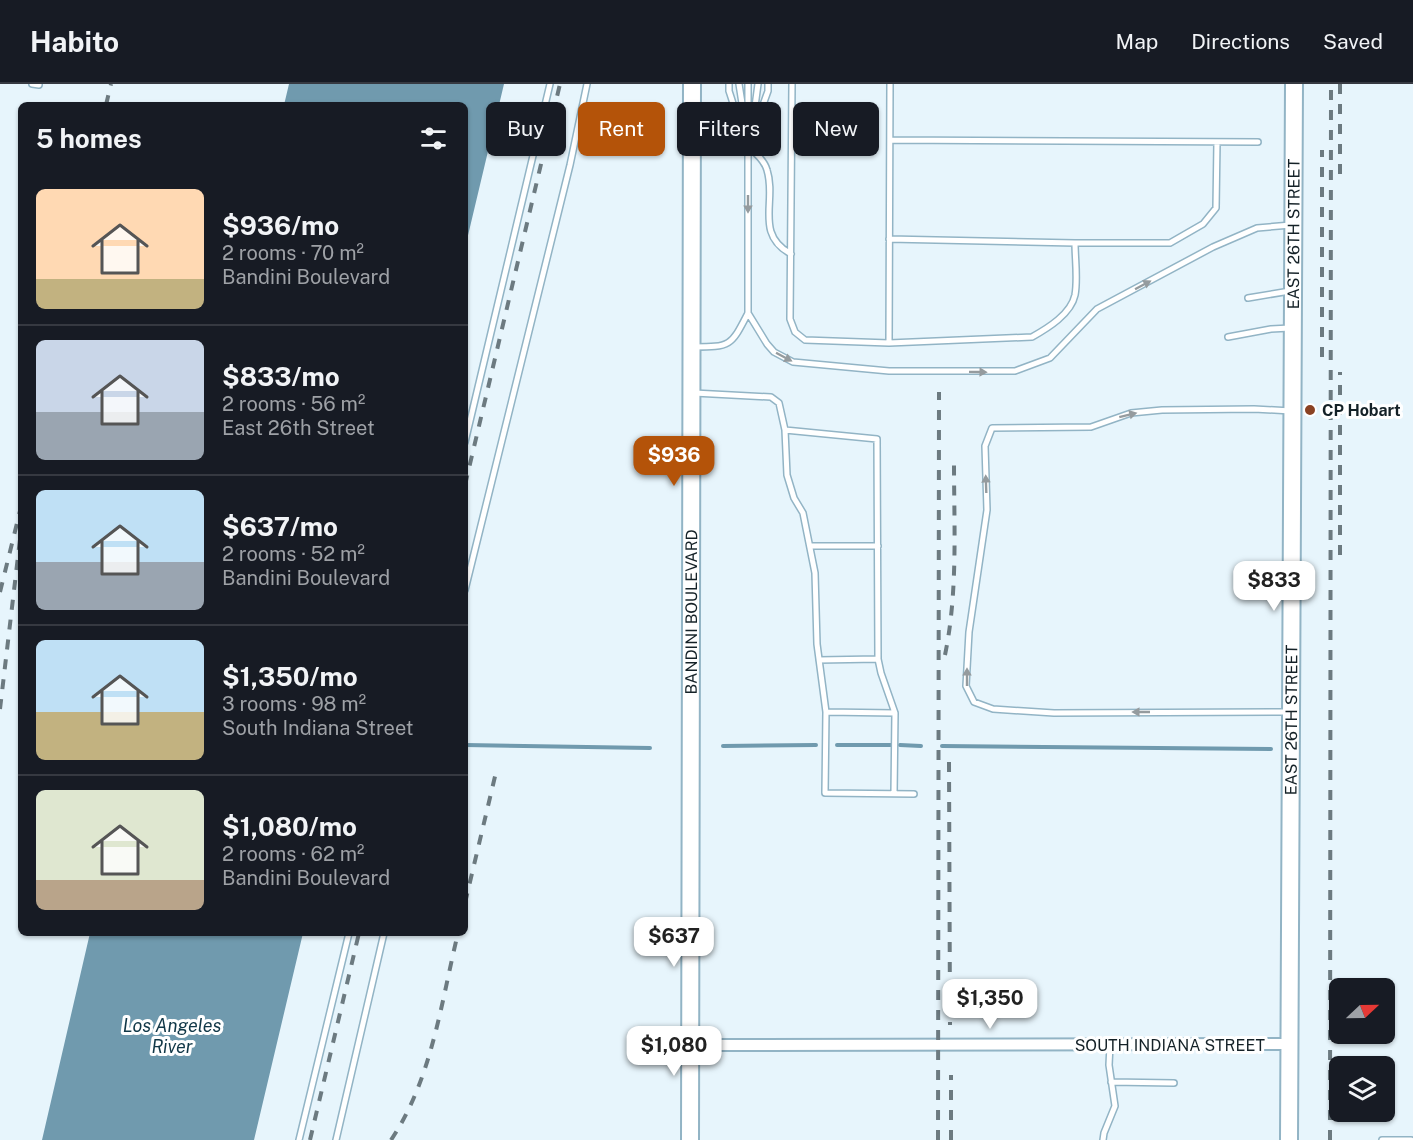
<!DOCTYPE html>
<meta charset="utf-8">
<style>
body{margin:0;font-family:"Public Sans",sans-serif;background:#242831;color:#f1f3f6;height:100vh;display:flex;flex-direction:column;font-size:22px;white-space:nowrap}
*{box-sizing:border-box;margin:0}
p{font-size:20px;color:#9ea1a6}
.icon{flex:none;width:33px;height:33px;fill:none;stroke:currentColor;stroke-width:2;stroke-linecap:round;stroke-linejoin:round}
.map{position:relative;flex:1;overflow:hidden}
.details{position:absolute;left:18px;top:18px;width:450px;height:834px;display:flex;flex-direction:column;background:#171b24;border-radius:9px;box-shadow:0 2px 4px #0004}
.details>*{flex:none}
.top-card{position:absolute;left:486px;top:18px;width:570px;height:54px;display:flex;gap:12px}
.needle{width:39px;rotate:68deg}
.fabs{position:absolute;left:1329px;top:894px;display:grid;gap:12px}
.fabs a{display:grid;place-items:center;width:66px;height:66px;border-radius:9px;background:#171b24;box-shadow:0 2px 4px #0004;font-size:30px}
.price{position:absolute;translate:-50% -51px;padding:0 14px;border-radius:12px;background:#fff;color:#222;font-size:20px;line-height:39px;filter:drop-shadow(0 2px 3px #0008)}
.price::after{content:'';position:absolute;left:50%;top:36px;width:18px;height:14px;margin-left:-9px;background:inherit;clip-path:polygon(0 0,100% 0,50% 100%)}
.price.on{background:#b45309;color:#fff}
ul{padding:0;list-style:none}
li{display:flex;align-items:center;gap:18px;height:150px;padding:0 18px}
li+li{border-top:2px solid #363941}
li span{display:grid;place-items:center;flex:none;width:168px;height:120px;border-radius:9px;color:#555}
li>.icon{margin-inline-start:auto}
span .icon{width:72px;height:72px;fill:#fffc;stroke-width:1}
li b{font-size:26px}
h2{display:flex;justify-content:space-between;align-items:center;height:72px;padding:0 18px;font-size:26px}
.pill{padding:0 21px;border-radius:9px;background:#171b24;box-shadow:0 2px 4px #0004;font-size:21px;line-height:54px}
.pill.on{background:#b45309;color:#fff}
header{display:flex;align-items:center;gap:36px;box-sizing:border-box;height:84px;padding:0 30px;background:#171b24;border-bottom:2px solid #363941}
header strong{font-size:28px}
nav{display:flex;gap:33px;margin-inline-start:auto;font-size:21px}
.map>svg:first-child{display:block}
</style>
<header>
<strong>Habito</strong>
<nav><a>Map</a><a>Directions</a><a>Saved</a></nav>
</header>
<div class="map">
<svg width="1413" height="1056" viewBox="0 0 1413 1056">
<rect width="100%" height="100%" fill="#e7f5fc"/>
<path fill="#709aae" d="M289 0H504L465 164V21H284Z
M90 849H303L254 1056H42Z"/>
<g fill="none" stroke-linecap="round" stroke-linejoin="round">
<path stroke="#709aae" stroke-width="4" d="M465 661 650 664
M837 661H891
M900 661 921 662
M723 662 816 661
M942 662 1271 665"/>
<g stroke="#92b4c5" stroke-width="8">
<path id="lane" d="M32 0 39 1
M729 0V7C735 24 739 44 748 60 753 69 764 74 767 86 777 117 754 150 791 170
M739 0 746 45
M792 0 790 235 795 248 805 256 889 259 1032 253C1048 244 1071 230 1075 211 1078 195 1075 175 1075 159H1170L1203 140 1216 124 1217 58
M752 45 758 0
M890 56 1258 58
M750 57 768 7V0
M889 155 1075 159
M1248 214 1290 207
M748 229 767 260 774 268 793 278 889 287H1015L1050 274 1097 225 1213 163 1257 144 1291 141
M1228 253 1271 245 1290 244
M889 259 890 0
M693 263C731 263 731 262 748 229V0
M694 309 771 313 779 319 785 346 787 391 794 414 803 429 815 489 817 560 826 628 825 709 914 710
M785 346 877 355 878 575 881 589 895 629 894 710
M465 358 550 0
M811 462H878
M465 506 570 81 587 0
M819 576 878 575
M826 628 895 629
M1289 628 1054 629 993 625 974 618 966 602 969 548 987 426 985 362 992 344 1091 343 1131 329 1162 326 1254 325 1291 327
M1111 998 1174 999
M299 1056 349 849
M336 1056 384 849
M1103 1056 1104 1049 1115 1022 1109 981 1110 961
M1382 1056H1411"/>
</g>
<g stroke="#92b4c5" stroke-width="14">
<path id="street" d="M691 961 1289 960"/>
</g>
<g stroke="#92b4c5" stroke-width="20">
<g id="secondary">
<path id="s1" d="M690 1056 692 0"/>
<path id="s2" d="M1289 1056 1294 0"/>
</g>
</g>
<use href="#lane" stroke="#fff" stroke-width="5"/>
<use href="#street" stroke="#fff" stroke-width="10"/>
<use href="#secondary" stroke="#fff" stroke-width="16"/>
<path stroke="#6c7a80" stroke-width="4" stroke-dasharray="10 10" stroke-linecap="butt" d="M1340 0V90
M106 21 111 0
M1322 273V66
M465 401 560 0
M1340 471V288
M0 508 21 423
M945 571C958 508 954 443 954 379
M0 625 21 447
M949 678 950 941
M465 819 497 684
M310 1056 359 849
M391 1056C432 995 441 919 458 849
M938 1056 939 308
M951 1056V991
M1330 1056 1331 0"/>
</g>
<defs><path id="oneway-solid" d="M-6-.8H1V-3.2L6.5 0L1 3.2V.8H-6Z" transform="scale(1.5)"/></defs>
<g fill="#959b9e">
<use href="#oneway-solid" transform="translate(748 120) rotate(90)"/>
<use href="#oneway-solid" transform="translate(1143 201) rotate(-28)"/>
<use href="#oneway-solid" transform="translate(784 273) rotate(28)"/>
<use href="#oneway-solid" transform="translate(978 288) rotate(1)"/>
<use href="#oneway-solid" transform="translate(1128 331) rotate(-14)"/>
<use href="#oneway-solid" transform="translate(986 400) rotate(-92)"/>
<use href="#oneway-solid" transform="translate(967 593) rotate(-90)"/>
<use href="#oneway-solid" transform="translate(1141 628) rotate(-180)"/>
</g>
<circle fill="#8a4223" stroke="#fff" stroke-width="2" cx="1310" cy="326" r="6"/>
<g text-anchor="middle" stroke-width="6" stroke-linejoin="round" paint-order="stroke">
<g font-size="16" fill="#142127" stroke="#fff">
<text dy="6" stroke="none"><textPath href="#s2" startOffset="906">EAST 26TH STREET</textPath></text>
<text dy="6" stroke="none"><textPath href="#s1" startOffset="528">BANDINI BOULEVARD</textPath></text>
<text dy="6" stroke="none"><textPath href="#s2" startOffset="420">EAST 26TH STREET</textPath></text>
<text x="1170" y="967">SOUTH INDIANA STREET</text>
</g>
<g font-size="16" font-weight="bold" fill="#142127" stroke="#fff" text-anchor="start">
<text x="1322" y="332">CP Hobart</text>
</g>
<g font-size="18" font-style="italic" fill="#103747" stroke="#fff">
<text x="172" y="948">Los Angeles<tspan x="172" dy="21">River</tspan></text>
</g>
</g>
</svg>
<div class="fabs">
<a><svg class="needle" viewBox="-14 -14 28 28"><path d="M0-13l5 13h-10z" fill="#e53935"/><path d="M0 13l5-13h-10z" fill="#9ea1a6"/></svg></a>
<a><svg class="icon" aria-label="layers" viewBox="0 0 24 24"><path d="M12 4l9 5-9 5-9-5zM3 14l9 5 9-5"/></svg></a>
</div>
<b class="price on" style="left:674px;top:403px">$936</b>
<b class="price" style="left:1274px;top:528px">$833</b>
<b class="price" style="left:674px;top:884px">$637</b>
<b class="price" style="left:990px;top:946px">$1,350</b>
<b class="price" style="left:674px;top:993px">$1,080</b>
<div class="top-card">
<a class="pill">Buy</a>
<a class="pill on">Rent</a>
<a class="pill">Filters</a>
<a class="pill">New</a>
</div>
<section class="details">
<h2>5 homes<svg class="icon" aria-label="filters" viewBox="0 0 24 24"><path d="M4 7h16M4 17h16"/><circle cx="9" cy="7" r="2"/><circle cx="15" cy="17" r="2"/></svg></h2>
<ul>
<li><span style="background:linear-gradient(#ffd9b3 75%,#c2b280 0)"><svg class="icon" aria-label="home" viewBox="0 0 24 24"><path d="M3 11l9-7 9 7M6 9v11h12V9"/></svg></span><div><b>$936/mo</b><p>2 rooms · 70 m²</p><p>Bandini Boulevard</p></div></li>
<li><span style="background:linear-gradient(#c9d6e8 60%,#9aa5b1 0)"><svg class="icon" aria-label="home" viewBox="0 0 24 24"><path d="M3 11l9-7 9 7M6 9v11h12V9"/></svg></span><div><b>$833/mo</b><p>2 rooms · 56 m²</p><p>East 26th Street</p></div></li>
<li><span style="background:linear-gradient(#bfe0f5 60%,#9aa5b1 0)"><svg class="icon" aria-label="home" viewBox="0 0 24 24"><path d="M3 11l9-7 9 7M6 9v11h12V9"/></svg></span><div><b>$637/mo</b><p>2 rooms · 52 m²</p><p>Bandini Boulevard</p></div></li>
<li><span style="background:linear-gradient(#bfe0f5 60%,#c2b280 0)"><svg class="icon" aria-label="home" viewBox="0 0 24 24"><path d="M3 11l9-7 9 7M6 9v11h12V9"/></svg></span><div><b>$1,350/mo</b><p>3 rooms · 98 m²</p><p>South Indiana Street</p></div></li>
<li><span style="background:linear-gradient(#dfe7d0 75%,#b9a48a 0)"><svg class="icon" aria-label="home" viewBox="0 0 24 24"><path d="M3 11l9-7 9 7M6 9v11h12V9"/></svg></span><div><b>$1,080/mo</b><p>2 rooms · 62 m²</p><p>Bandini Boulevard</p></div></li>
</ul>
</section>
</div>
